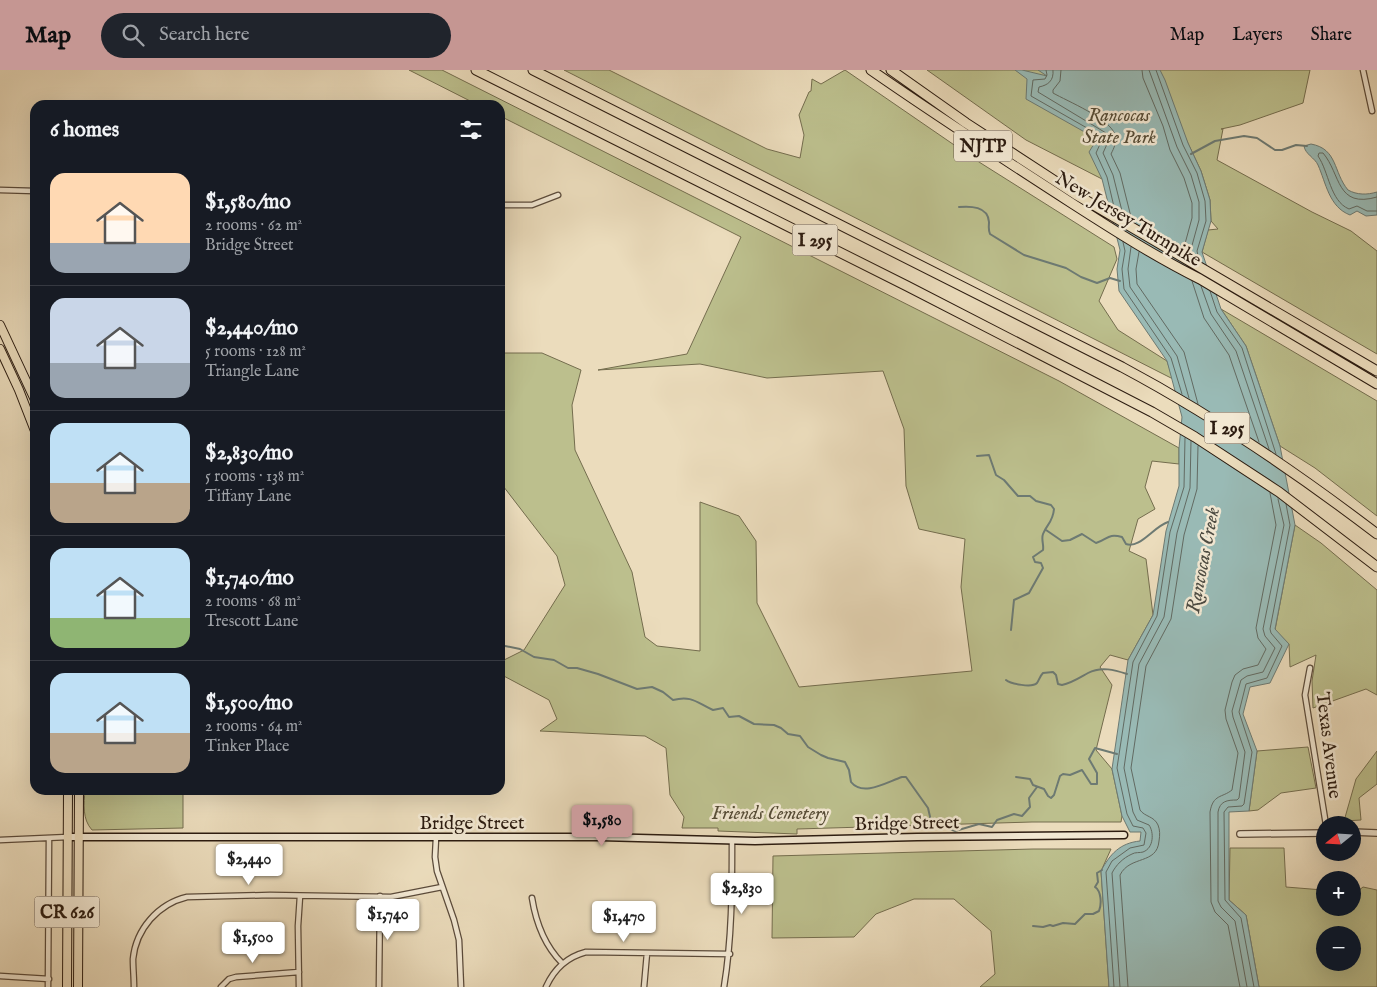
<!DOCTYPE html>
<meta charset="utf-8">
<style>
body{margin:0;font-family:"IM FELL English",serif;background:#20242c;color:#f1f3f6;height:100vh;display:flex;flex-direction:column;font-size:19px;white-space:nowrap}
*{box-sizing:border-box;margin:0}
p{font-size:16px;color:#9ea1a6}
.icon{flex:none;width:28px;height:28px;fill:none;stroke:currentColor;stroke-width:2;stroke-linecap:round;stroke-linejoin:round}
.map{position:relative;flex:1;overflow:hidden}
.drawer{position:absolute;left:30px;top:30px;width:475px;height:695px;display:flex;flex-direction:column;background:#171b24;border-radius:15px;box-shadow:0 5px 20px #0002}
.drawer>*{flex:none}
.needle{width:32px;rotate:252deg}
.buttons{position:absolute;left:1316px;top:746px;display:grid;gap:10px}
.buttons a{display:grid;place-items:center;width:45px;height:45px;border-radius:50%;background:#171b24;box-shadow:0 5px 20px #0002;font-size:25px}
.price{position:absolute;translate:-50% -42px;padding:0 11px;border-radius:5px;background:#fff;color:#222;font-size:16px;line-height:32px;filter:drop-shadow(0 1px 2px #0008)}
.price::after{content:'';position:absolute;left:50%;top:30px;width:15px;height:11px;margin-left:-8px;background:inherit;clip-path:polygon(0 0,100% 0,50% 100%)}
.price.active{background:#c59692;color:#111}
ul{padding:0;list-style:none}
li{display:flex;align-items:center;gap:15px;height:125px;padding:0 20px}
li+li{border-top:1px solid #363941}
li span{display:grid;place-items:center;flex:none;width:140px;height:100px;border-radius:15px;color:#555}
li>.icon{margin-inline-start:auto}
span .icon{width:60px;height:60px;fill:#fffc;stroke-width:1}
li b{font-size:21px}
h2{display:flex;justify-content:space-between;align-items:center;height:60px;padding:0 20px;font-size:21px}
header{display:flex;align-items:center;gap:30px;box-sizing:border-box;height:70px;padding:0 25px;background:#c59692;color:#111}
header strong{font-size:24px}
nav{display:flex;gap:28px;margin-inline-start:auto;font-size:18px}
.search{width:350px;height:45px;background:#20242c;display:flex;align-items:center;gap:12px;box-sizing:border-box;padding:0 18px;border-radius:28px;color:#9ea1a6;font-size:19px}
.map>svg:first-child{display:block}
</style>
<header>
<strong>Map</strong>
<div class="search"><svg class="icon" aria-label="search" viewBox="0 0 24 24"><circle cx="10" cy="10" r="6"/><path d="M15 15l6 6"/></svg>Search here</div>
<nav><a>Map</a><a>Layers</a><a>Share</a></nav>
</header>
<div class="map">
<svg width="1377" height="917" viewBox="0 0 1377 917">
<rect width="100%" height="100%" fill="#ebdcbc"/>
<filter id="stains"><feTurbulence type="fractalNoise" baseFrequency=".004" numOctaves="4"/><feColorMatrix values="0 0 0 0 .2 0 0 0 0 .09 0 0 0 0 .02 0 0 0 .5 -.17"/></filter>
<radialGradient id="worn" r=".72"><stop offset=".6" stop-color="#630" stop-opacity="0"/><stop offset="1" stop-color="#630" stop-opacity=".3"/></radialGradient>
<path fill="#bcbf8d" stroke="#746d4e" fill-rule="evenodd" d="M409 0H442L1059 311 1179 378V394L1152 391 1145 417 1155 439 1138 449 1129 481 1146 489 1153 545 1128 590 1110 585 1100 597 1112 615 1096 680 1112 699 1122 746 1121 752H1032L797 759V764L718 761V758H682L684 747 670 725 666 678 645 666 540 661 557 649 549 630 500 604V592L524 580 565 515 557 486 500 412V283H542L581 300 572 335 575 380 632 502 645 567 657 576 700 581V432L739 446 756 471 757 533 799 617 972 601 961 517 965 469 919 459 906 416 904 359 883 301 767 308 700 294 598 300 687 284 741 167 500 46V35H478Z
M564 0H609L767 79 800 88 804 65 799 45 809 22 811 21 812 9 821 14 845 0 979 92 1114 177 1117 189 1099 231 1118 260 1167 291 1173 309Z
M927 0H1310L1303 33 1240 55 1221 59H1223L1217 90 1312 142 1351 161 1377 181V284L1202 182 1208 160 1218 159 1211 151 1210 130 1201 101 1186 69 1102 109 1026 70Z
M1221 239 1377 331V446L1315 398 1280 376 1246 276Z
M1295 455 1321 473 1377 520V625L1366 619 1313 638 1312 611 1316 585 1290 597 1289 574 1275 560Z
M1308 677 1316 718 1281 723 1258 740 1249 741 1257 681Z
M1377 681V714L1359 728 1361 750 1344 751 1356 709Z
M85 720H183V758L92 760C82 749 84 734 85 720Z
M1230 778H1284L1286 817 1323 820 1325 838H1327L1329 843 1336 838H1352L1353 825 1363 817 1377 820V917H1259L1246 845 1229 830ZM1325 865H1352V892H1325Z
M1033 779H1111L1101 801 1109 917H980L995 904 991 861 954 829H914L876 844 854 867 772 868 773 786Z"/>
<path fill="#99bab5" stroke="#6d7a73" d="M1015 0H1022L1047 6 1038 0H1160L1165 10 1188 73 1201 101 1210 130 1211 151 1202 182 1221 239 1246 276 1280 376 1295 455 1275 559 1289 574 1270 613 1250 617 1243 644 1257 681 1249 741 1229 742V830L1246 845 1259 917H1109L1101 801C1110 784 1120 773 1140 771L1141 762H1130L1122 746 1112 699 1128 590 1153 545 1166 461 1179 416V378L1182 347 1167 291 1119 221 1117 199 1120 180 1102 109 1089 82 1097 69 1026 29 1027 9Z
M1311 74C1338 79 1333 102 1348 120 1357 125 1367 125 1377 122V145L1366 146 1357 141 1350 145C1329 137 1326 113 1318 95 1315 88 1305 84 1304 76Z"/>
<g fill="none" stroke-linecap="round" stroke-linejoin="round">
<path stroke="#626a62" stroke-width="1" d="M1046 0 1047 5 1045 9 1033 10 1031 26 1101 66V72L1096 83 1107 107 1115 141
M1053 0C1054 11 1048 15 1039 17L1038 22 1106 63 1108 72 1103 83 1113 105 1123 145
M1061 0 1060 11 1053 20V23C1067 31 1111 49 1115 65 1117 72 1114 78 1111 84L1120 103 1132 151
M1142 0 1143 8 1163 56 1170 80 1184 108 1192 133V148L1183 181
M1149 0 1177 77 1191 105 1199 132V150L1191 179V186
M1156 0 1183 75 1197 103 1205 131 1206 151 1197 181 1199 190
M1377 127C1336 139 1341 104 1323 83H1319L1318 86C1329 102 1330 131 1349 139L1357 136 1367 141H1377
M1123 172 1125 181 1122 199 1124 219 1171 288 1182 324
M1131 177 1128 199 1130 217 1177 286 1189 328
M1139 182 1136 199 1137 214 1184 282 1198 334
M1192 211 1204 248 1229 285 1259 372
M1201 216 1211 244 1236 281 1269 379
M1210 221 1217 242 1242 278 1276 384
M1114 917 1106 802 1112 791 1130 778 1144 775 1146 763 1143 758 1133 756 1127 744 1117 698 1133 592 1157 546 1170 462 1184 417 1185 368
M1120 917 1112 803C1116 795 1123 788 1132 784 1135 782 1140 783 1143 782 1154 778 1154 762 1149 755L1137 750 1133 742 1124 698 1139 594 1164 547 1177 463 1190 418 1191 371
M1128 917 1120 805C1130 785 1157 795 1159 771 1160 765 1160 760 1158 755 1154 746 1145 747 1140 740L1131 698 1146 596 1171 549 1184 465 1197 419 1198 376
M1240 917 1228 855 1215 842 1211 832 1210 742C1213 724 1222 728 1232 720L1238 683 1226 649 1225 640 1232 612 1235 605 1243 599 1258 595 1266 579 1258 568 1256 558 1276 455 1270 423
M1247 917 1235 851 1221 837 1218 831V742C1220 731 1227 730 1237 730L1239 728 1245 682 1233 647 1232 641 1241 610 1247 606 1263 602 1275 578 1265 566 1263 559 1284 455 1278 429
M1254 917 1241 848 1225 830 1224 742 1228 737 1242 736 1244 734 1252 682 1239 642 1246 614 1267 608 1282 576 1271 563 1270 559 1290 455 1286 434"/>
<path stroke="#6d7a73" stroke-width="2" d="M1191 84 1215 71 1244 66 1257 68 1275 80H1282L1296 75 1307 76
M959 137C970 136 988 136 989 152 989 157 988 159 990 164L1024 185 1066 198 1081 207 1097 213 1110 208 1120 211
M977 386 989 385 996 405 1004 410 1018 426H1030L1036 431 1051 435 1054 439C1053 452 1047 454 1043 464 1041 469 1044 475 1043 480L1033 487 1035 492 1041 493 1043 498 1029 523 1014 530 1011 560
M1046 460 1062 471 1070 470 1082 464 1096 473C1108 469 1108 463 1122 467L1126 474C1140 479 1153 457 1168 452
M500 575 520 579 534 587 554 590 568 598H577L598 604 637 619 652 617 663 622 673 630C692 625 697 633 713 640L723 638 729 647 739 646 754 654 774 655 781 658 788 664 800 666 808 677 821 685 828 688 845 692 849 700 851 712C863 727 887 712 902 707H906L928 738 932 755 938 758H947L955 761 979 754 992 757 997 750 1014 744 1022 746 1030 737 1029 728 1037 717
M1006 610C1011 614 1032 618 1037 613 1039 610 1040 606 1043 603L1053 602 1056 605 1058 614 1062 615C1072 613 1079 608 1088 603 1101 596 1115 600 1127 604
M1016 707 1030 709 1033 715 1044 719 1048 726 1051 728 1054 725 1060 706 1063 704 1070 705 1082 700 1091 714H1097V703L1089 689 1095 678 1117 684
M1033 856 1043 857 1050 855 1053 856 1063 853 1075 854 1085 844H1093L1099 841C1102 833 1101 821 1095 817L1098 812 1097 803 1102 800"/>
<g stroke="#5b4b3b" stroke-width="7">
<path id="minor" d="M1363 0 1372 41
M0 120 35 121
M500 135H532L558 125
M1310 598 1305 625 1326 755
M436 768 435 787 437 801 454 850 459 870 461 917
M0 770 68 767
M532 828C536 853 544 875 562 893
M0 906 49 909
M48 917 49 768
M134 917C134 908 133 898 133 889 136 859 158 834 187 827L270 825 391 827 442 817
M221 917 229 909 236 907 299 902
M299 917 298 856 300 826
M379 917 380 826
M546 917C554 899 567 887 586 882L730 884
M644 917 647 883
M724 917C732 868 732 820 732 771"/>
</g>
<g stroke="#5b4b3b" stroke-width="8">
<path id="tertiary" d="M1352 762 1377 763
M1240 764 1325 763"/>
</g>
<g stroke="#2b1b10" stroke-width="9">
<path id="secondary" d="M68 767H600L755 771 917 767 1124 765"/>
</g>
<g stroke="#2b1b10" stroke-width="10">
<path id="primary" d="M0 255 35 330
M0 279 19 320 35 361
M67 917 68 720
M78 917 79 720"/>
</g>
<g stroke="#2b1b10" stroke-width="11">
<path id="motorway" d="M476 0 907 216 1152 342 1195 367 1279 422 1377 497
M533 0 1122 297C1212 345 1296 402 1377 464
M871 0C937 46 1005 90 1073 134 1115 161 1156 187 1200 209L1377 314
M891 0 966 53 1075 124 1377 301"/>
</g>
<use href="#minor" stroke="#f2e8d3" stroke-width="4.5"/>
<use href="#tertiary" stroke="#f2e8d3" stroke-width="5.5"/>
<use href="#secondary" stroke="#f2e8d3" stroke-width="6"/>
<use href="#primary" stroke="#ebdcbc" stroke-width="8"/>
<use href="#motorway" stroke="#ebdcbc" stroke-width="9"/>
</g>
<g text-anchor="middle" stroke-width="5" stroke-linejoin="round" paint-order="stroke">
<g fill="#f2e8d3" stroke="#67584a" stroke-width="1">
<rect x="954" y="60.5" width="58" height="31" rx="4"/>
<rect x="792.5" y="154.5" width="45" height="31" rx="4"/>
<rect x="1204.5" y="342.5" width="45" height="31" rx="4"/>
<rect x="34.5" y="826.5" width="65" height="31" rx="4"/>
</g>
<g font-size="18" font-weight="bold" fill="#2b1b10">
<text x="983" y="82">NJTP</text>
<text x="815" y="176">I 295</text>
<text x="1227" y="364">I 295</text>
<text x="67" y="848">CR 626</text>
</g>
<g font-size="19" font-style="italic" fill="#564c36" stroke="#f2e8d3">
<text x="1119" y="51">Rancocas<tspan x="1119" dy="22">State Park</tspan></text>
<text x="770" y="749">Friends Cemetery</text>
</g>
<g font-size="19" fill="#2b1b10" stroke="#f2e8d3">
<text transform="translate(1129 148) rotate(31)" y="7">New Jersey Turnpike</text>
<text transform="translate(1330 675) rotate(83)" y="7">Texas Avenue</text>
<text x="472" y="759">Bridge Street</text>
<text transform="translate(907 752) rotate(-1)" y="7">Bridge Street</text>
</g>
<g font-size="20" font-style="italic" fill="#4c4b42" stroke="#f2e8d3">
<text transform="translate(1202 490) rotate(-79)" y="7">Rancocas Creek</text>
</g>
</g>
<rect width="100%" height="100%" filter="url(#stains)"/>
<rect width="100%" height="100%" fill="url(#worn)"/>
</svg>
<div class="buttons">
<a><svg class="needle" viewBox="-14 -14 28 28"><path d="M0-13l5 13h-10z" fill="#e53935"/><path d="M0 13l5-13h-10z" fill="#9ea1a6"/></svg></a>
<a>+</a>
<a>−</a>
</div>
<b class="price active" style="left:602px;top:777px">$1,580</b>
<b class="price" style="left:249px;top:816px">$2,440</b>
<b class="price" style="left:742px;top:845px">$2,830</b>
<b class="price" style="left:388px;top:871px">$1,740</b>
<b class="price" style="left:624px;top:873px">$1,470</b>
<b class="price" style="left:253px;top:894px">$1,500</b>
<section class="drawer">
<h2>6 homes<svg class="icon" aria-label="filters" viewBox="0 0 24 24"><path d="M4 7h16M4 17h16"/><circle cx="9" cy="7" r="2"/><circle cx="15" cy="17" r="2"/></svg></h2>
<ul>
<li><span style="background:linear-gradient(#ffd9b3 70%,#9aa5b1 0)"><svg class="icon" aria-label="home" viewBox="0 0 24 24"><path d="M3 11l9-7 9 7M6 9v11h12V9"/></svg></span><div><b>$1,580/mo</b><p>2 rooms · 62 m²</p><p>Bridge Street</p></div></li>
<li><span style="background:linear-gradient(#c9d6e8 65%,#9aa5b1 0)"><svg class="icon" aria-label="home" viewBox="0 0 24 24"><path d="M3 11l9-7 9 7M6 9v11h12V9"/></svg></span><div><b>$2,440/mo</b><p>5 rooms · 128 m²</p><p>Triangle Lane</p></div></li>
<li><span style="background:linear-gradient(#bfe0f5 60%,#b9a48a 0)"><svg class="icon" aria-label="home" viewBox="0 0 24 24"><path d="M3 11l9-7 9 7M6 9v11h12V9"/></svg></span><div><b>$2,830/mo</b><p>5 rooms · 138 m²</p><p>Tiffany Lane</p></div></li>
<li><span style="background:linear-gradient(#bfe0f5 70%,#8fb573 0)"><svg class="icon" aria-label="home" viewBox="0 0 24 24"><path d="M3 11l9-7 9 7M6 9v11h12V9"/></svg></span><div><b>$1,740/mo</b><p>2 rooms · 68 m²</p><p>Trescott Lane</p></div></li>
<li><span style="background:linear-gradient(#bfe0f5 60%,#b9a48a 0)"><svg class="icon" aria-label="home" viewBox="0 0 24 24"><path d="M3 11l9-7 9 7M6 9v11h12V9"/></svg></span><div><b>$1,500/mo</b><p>2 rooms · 64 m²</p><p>Tinker Place</p></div></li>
</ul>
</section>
</div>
